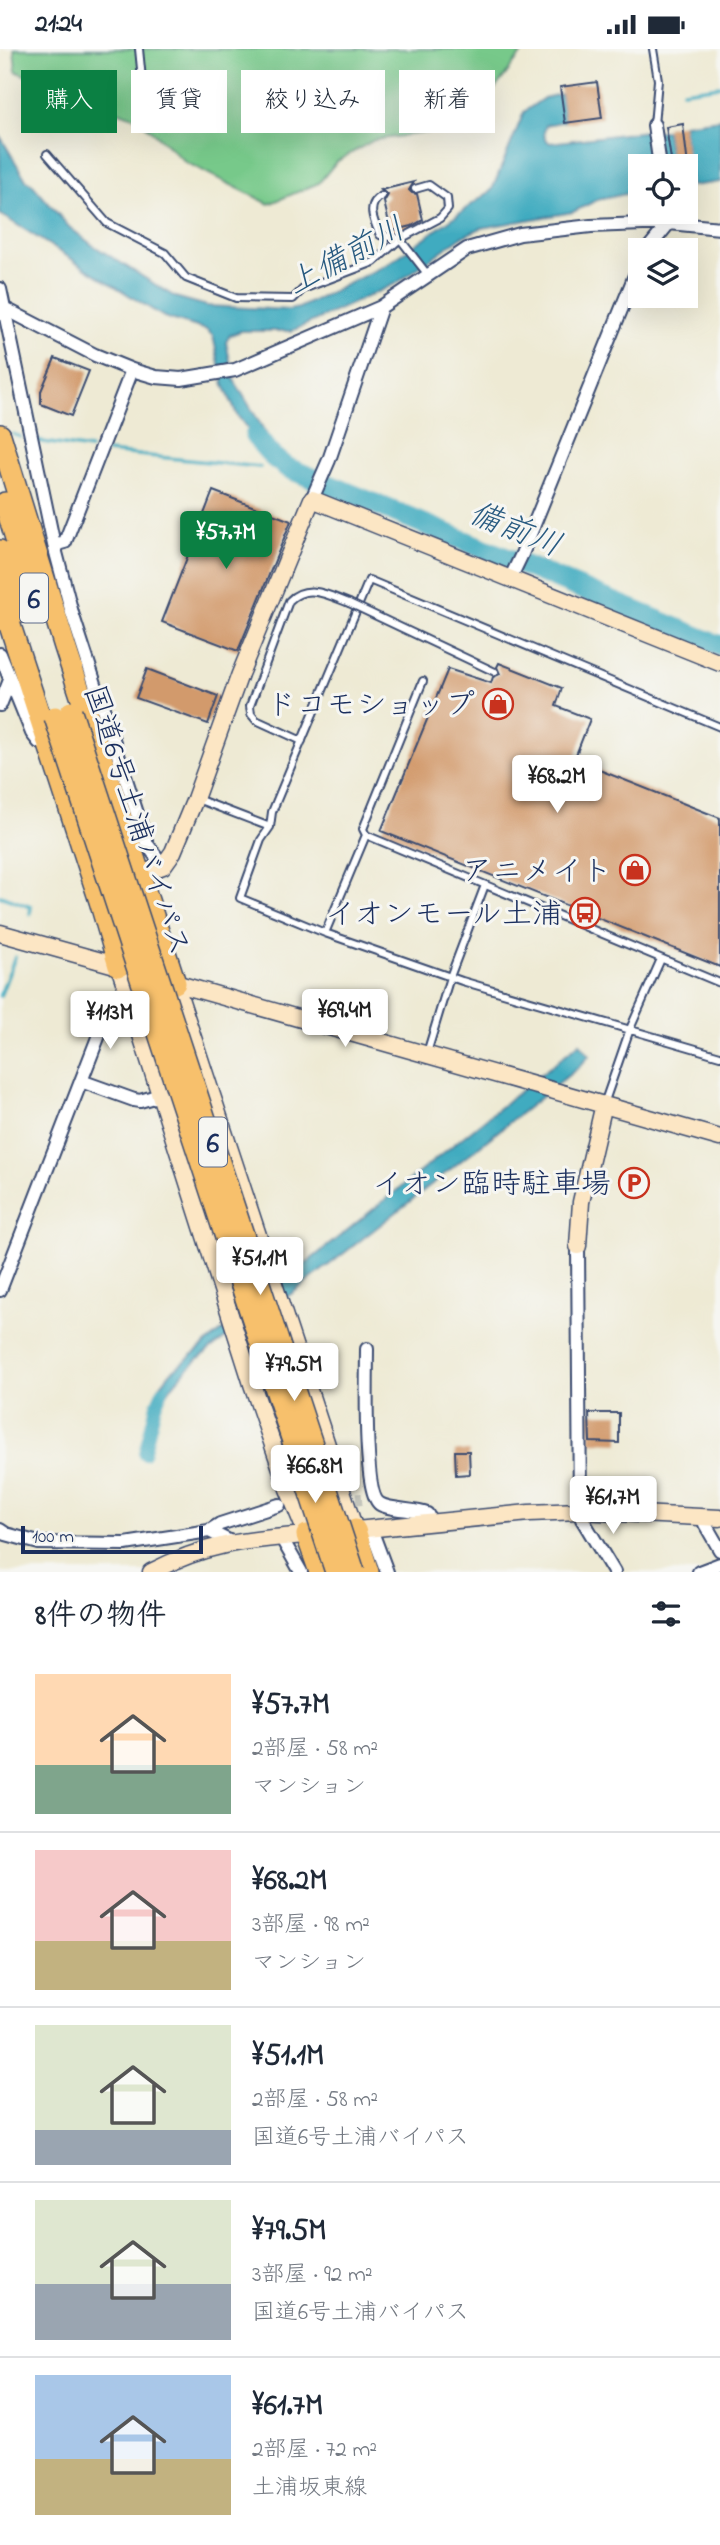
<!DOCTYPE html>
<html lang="ja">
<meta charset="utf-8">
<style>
body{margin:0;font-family:"Indie Flower","Klee One",sans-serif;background:#f2f2f3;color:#1f2937;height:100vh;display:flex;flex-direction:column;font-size:26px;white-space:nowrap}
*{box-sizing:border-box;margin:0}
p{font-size:23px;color:#747a83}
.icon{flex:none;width:38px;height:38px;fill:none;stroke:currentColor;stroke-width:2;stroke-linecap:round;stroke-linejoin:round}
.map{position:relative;height:1523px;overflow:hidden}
.details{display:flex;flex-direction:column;background:#fff;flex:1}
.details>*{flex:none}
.banner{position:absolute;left:21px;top:21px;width:679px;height:63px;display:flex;gap:14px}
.controls{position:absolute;left:628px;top:105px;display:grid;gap:14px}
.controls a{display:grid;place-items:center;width:70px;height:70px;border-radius:0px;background:#fff;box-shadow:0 7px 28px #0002;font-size:35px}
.scale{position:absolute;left:21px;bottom:18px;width:182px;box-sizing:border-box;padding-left:7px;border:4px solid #1b2f5e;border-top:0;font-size:19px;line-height:24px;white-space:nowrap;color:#1b2f5e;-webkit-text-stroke:5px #f6f6f2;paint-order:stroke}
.price{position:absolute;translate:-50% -60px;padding:0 16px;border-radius:7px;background:#fff;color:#222;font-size:23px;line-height:46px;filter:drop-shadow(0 2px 4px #0008)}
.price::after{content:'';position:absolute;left:50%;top:42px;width:21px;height:16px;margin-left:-10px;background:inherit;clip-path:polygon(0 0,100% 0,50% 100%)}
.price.current{background:#0b8043;color:#fff}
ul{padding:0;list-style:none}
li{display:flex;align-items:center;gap:21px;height:175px;padding:0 35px}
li+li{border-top:2px solid #e0e1e3}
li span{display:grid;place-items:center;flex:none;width:196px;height:140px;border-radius:0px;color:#555}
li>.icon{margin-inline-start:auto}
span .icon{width:84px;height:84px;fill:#fffc;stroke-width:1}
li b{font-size:30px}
h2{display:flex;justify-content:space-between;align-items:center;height:84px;padding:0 35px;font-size:30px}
.tag{padding:0 24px;border-radius:0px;background:#fff;box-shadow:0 7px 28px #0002;font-size:24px;line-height:63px}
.tag.current{background:#0b8043;color:#fff}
.status{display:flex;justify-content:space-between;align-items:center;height:49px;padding:0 35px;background:#fff;direction:ltr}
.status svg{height:19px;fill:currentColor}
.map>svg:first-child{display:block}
</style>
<div class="status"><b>21:24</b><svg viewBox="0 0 49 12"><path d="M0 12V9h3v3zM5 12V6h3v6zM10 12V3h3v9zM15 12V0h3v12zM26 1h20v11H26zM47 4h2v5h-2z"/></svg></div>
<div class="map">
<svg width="720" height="1523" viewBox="0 0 720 1523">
<rect width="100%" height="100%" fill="#f6f6f2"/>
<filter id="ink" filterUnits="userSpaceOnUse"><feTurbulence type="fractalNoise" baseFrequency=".0143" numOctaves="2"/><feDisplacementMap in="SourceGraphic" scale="14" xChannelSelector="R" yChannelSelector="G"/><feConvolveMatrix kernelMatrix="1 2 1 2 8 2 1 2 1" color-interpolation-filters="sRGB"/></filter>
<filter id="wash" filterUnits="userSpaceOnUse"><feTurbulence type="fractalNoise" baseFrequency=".00686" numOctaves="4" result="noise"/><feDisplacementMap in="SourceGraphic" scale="28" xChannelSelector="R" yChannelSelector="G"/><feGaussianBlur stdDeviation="1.57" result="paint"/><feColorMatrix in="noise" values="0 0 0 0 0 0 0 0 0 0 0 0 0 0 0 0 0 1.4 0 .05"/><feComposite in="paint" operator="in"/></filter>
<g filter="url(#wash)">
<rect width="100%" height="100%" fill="#eeead4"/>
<path fill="#77c98a" stroke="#497c74" stroke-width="2" d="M14 0H525L466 78 374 91 336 113 319 134 269 155 185 113 139 70 39 33 16 22Z"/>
<path fill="#41abc0" stroke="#2e6d8f" stroke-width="2" d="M561 45 565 72 546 76 544 83 545 90 550 94 647 82H666L672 117H640V142L597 151 573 163 481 179 461 188 397 234 292 282H241L230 286 226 293 234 331 277 403 269 408 237 366 224 336 213 287 207 281 164 268 0 165V87L26 131 32 135 69 178 91 195 175 248 207 257 289 261 299 259 388 215 492 141 524 63 544 49Z
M720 70V133L691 137 683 75Z
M580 994 589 1007 579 1018C485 1092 391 1169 295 1242 253 1274 181 1308 160 1358L152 1354 160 1337 171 1323Z"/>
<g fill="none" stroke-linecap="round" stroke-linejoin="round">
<path stroke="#41abc0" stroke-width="3.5" d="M683 42 720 37
M465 55 473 58
M13 385 20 388
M36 392 90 400
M107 403 260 418
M0 847 31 858 30 865
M0 947 15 908"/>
<path stroke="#41abc0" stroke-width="12" d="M144 1405 156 1356 163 1341"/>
<path stroke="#41abc0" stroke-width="21" d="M255 387 273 408 288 419 720 597"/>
</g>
<g id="blocks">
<path fill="#d29a6c" d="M597 33 602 69 565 74 560 38Z
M683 75 688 117H672L666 78Z
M414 133 409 141 412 144 417 145 423 171 412 177 391 182 384 153 388 146 381 141Z
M55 309 89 322 71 367 41 355V342Z
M213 442 291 472 238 602 162 573Z
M499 614 562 639 556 657 590 670 574 711 720 769V918L381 782 448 620 491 634 493 628 500 625 497 618Z
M147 620 218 647 208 675 136 649Z
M589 1364H619V1394L590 1393Z
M455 1402H469L470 1425 456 1426Z"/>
</g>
</g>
<g filter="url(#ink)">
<use href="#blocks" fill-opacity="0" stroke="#3b4b70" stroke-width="2"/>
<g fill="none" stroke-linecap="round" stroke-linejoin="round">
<path stroke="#c4c5bc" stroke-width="12" stroke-dasharray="12 6" stroke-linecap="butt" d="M338 1452 362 1450"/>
<g stroke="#3b4b70" stroke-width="10">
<path id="lane" d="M139 0 145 60
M653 0 658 31 654 76
M47 105 107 174 165 204 186 229 236 249 293 250 303 240 374 213 400 190 440 169 448 160 447 149 429 136 415 140
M382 147C365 155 374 173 380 186L400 190 428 226
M720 678 369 531 272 763 270 778 261 791 240 849 325 884 462 932 720 1007
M302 692 256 671 251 665 250 657 289 552C307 534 328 546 349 554
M197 750 270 778
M366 786 363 780 423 632
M325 884 366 786 720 934
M427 1004 450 928 485 836
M604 1055 630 980 661 910"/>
</g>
<g stroke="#3b4b70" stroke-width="16">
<path id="street" d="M654 76 660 117
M647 201 669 174 667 163
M0 240 54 496 72 564 147 795 163 817
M0 257 95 306 132 321 156 328 181 330 235 321 381 258 467 200 520 185 591 177 669 174 720 179
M312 450 329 411 381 258
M54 496 65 493 132 321
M510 530 522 505 640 214
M0 605 32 684 39 693 48 697
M0 656 10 631
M81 1032 134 1051 140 1052 167 1044
M578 1197 580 1462 582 1470 614 1523
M0 1241 109 960
M367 1300C367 1324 363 1445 380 1455 389 1461 415 1460 427 1465L431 1473
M705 1468V1475L720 1501
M371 1480 387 1523
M0 1481 6 1485 39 1494 125 1495 209 1482 231 1493
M209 1482 220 1475 279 1456
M281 1488 301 1523
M699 1523 720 1515"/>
</g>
<g stroke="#3b4b70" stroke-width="19">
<path id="secondary" d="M129 829 163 817 173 803 195 750 240 625 312 450 720 614
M0 884 126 919
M119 917 253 1338 288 1440 307 1486
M164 931 720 1089
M175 934 355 1481
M578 1197 581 1153 604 1055
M346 1482 529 1464 580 1462 720 1469
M151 1523C211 1492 251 1491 316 1485"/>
</g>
<g stroke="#3b4b70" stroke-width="24">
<path id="highway" d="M0 386 65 598 175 934
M5 454 39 563
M0 502 20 563
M0 546 100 852 119 917
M355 1481 368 1523
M307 1486 320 1523"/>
</g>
<use href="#lane" stroke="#fff" stroke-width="6"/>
<use href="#street" stroke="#fff" stroke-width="12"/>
<use href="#secondary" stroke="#fce6c4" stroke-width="16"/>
<use href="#highway" stroke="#f7c06c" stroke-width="21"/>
<g stroke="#3b4b70" stroke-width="10" stroke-linecap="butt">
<path id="lane-bridge" d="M349 554 495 623"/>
</g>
<g stroke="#3b4b70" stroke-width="24" stroke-linecap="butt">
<path id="highway-bridge" d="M71 663 354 1523
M55 668 336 1523"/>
</g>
<use href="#lane-bridge" stroke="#fff" stroke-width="6"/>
<use href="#highway-bridge" stroke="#f7c06c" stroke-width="21"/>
</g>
</g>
<defs>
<g id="shop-ring" transform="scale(1.575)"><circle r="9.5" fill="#f6f6f2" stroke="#c8321e" stroke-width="1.5"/><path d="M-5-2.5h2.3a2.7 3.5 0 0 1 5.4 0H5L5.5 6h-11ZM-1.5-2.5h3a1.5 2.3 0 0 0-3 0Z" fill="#c8321e"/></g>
<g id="bus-ring" transform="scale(1.575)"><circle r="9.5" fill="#f6f6f2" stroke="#c8321e" stroke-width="1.5"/><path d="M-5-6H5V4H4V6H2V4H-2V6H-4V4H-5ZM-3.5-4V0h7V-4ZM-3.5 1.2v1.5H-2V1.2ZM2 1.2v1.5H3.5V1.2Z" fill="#c8321e"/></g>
<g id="parking-ring" transform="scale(1.575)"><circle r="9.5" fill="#f6f6f2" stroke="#c8321e" stroke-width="1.5"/><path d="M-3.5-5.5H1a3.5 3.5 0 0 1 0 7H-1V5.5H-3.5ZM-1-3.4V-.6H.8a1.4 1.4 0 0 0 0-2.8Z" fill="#c8321e"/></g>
</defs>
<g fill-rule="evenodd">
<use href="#shop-ring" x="498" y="655"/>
<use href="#shop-ring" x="635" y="821"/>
<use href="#bus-ring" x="585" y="864"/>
<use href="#parking-ring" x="634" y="1134"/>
</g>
<g text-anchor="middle" stroke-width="6" stroke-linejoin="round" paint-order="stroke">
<g fill="#f6f6f2" stroke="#5d6b8a" stroke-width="2">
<rect x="20" y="524.5" width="28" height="49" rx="5"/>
<rect x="199" y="1068.5" width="28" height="49" rx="5"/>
</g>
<g font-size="28" font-weight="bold" fill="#1b2f5e">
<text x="34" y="559">6</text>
<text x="213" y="1103">6</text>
</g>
<g font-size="30" fill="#1b2f5e" stroke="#f6f6f2" text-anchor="end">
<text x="475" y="665">ドコモショップ</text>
<text x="612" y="831">アニメイト</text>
<text x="562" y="874">イオンモール土浦</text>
<text x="611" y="1144">イオン臨時駐車場</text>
</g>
<g font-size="30" fill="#1b2f5e" stroke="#f6f6f2">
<text transform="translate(138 771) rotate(72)" y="10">国道6号土浦バイパス</text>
</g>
<g font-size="32" font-style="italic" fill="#285a80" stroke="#f6f6f2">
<text transform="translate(345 206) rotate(-28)" y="11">上備前川</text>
<text transform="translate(516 479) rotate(22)" y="11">備前川</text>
</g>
</g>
</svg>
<div class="controls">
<a><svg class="icon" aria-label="locate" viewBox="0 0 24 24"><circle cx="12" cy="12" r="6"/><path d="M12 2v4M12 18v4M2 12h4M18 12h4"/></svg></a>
<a><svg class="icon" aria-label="layers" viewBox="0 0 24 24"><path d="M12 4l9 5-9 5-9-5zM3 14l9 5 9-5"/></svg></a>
</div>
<div class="scale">100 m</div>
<b class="price current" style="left:226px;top:522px">¥57.7M</b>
<b class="price" style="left:557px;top:766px">¥68.2M</b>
<b class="price" style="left:345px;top:1000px">¥69.4M</b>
<b class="price" style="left:110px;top:1002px">¥113M</b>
<b class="price" style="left:260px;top:1248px">¥51.1M</b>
<b class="price" style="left:294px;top:1354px">¥79.5M</b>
<b class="price" style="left:315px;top:1456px">¥66.8M</b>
<b class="price" style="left:613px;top:1487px">¥61.7M</b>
<div class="banner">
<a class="tag current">購入</a>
<a class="tag">賃貸</a>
<a class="tag">絞り込み</a>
<a class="tag">新着</a>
</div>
</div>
<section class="details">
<h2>8件の物件<svg class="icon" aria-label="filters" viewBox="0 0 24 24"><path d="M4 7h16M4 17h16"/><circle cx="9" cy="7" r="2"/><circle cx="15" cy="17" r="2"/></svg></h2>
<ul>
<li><span style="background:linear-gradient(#ffd9b3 65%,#7fa58c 0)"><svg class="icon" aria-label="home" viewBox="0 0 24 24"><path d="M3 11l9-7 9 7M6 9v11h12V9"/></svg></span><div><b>¥57.7M</b><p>2部屋 · 58 m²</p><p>マンション</p></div></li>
<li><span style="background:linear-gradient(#f6c9c9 65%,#c2b280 0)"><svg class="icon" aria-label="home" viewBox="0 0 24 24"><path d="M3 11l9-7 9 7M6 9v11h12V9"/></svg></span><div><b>¥68.2M</b><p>3部屋 · 98 m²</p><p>マンション</p></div></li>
<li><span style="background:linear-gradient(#dfe7d0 75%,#9aa5b1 0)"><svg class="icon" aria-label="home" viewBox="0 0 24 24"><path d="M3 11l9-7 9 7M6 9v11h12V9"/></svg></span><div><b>¥51.1M</b><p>2部屋 · 58 m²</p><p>国道6号土浦バイパス</p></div></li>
<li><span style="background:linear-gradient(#dfe7d0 60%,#9aa5b1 0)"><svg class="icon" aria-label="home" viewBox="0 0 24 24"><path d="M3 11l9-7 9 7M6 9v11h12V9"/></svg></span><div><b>¥79.5M</b><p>3部屋 · 92 m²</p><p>国道6号土浦バイパス</p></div></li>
<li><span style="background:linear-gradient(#a9c7e8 60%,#c2b280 0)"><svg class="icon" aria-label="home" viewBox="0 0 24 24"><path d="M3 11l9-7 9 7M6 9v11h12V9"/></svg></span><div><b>¥61.7M</b><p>2部屋 · 72 m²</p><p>土浦坂東線</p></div></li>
</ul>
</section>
